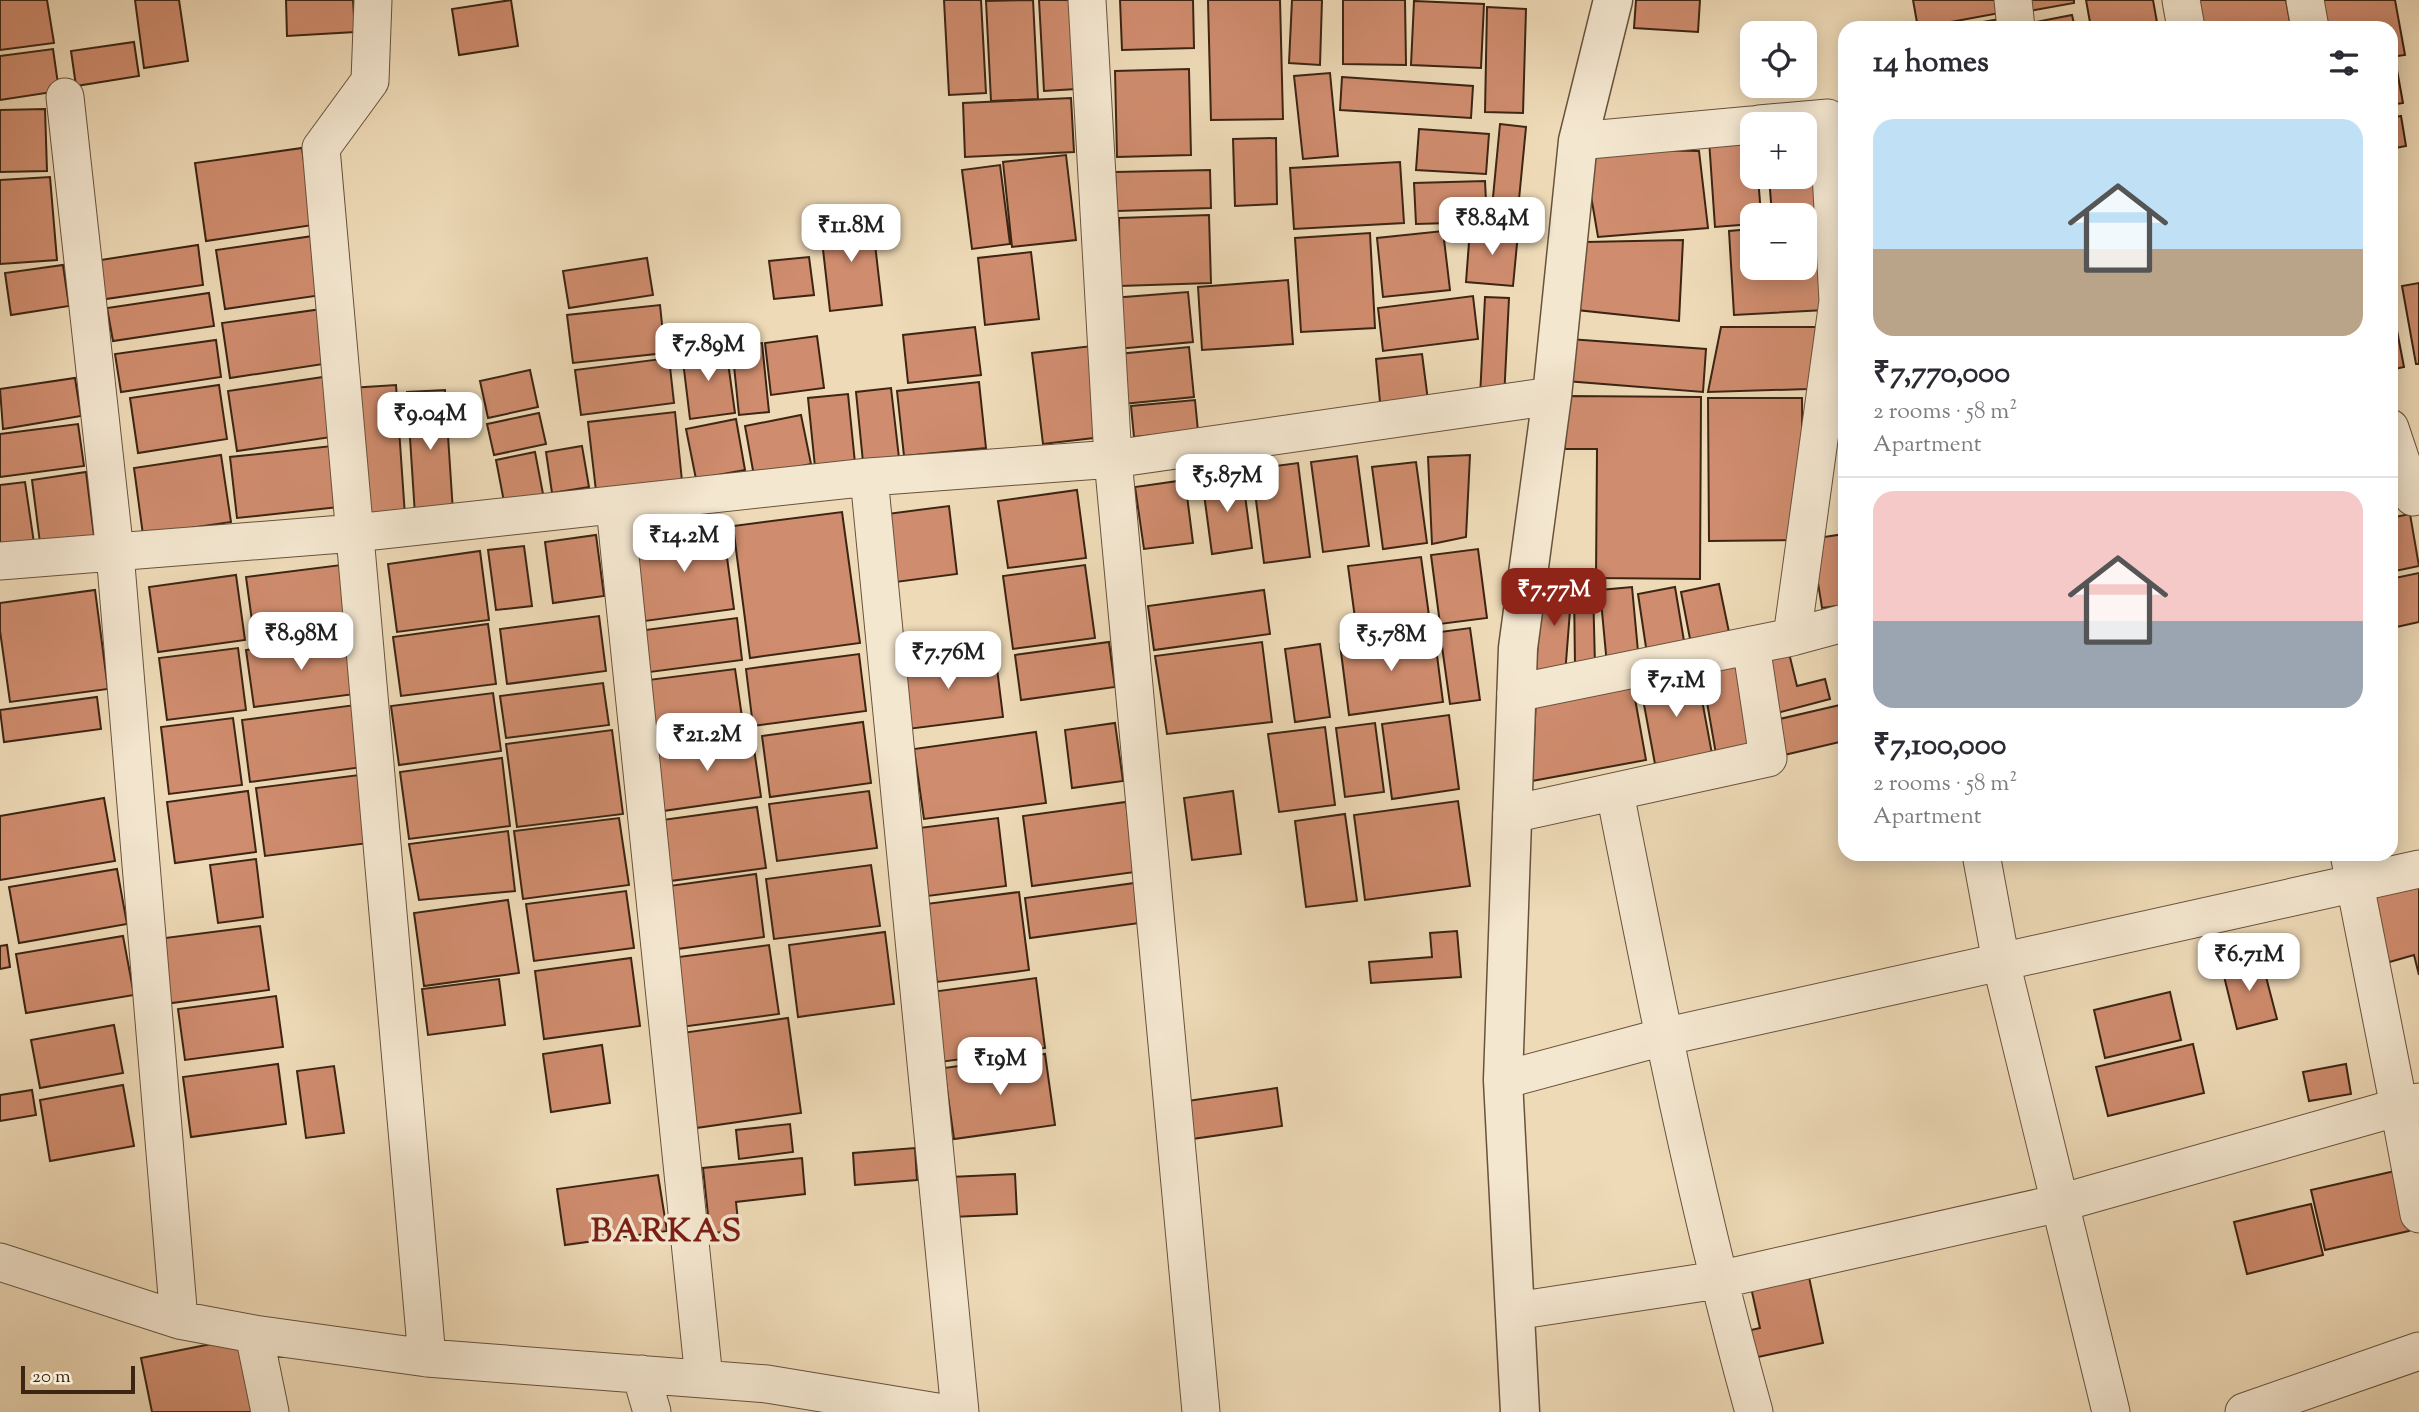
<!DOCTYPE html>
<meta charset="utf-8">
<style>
body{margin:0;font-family:"Sorts Mill Goudy",serif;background:#f7f7f7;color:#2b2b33;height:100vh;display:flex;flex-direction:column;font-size:26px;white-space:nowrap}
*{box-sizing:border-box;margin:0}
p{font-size:23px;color:#7c7c81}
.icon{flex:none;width:38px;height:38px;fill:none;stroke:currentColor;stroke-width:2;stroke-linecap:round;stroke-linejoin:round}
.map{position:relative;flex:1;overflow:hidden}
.details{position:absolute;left:1838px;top:21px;width:560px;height:840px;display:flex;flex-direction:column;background:#fff;border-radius:21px;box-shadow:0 4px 18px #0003}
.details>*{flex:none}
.tools{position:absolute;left:1740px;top:21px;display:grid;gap:14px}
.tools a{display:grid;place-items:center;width:77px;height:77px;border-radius:14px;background:#fff;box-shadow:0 4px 18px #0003;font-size:35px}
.scale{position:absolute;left:21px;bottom:18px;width:114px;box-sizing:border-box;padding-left:7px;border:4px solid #3c2513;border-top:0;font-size:19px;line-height:24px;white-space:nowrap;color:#3c2513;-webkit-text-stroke:5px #f4e7d0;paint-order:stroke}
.price{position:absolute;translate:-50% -60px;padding:0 16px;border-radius:14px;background:#fff;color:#222;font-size:23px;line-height:46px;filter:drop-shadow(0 2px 4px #0008)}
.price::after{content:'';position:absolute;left:50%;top:42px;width:21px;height:16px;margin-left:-10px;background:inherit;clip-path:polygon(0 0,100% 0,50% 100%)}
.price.current{background:#8f2418;color:#fff}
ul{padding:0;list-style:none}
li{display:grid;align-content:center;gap:14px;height:371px;padding:0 35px}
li+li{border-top:2px solid #e1e1e2}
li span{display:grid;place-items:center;height:217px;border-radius:21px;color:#555}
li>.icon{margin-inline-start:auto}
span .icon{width:126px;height:126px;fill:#fffc;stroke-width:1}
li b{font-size:30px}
h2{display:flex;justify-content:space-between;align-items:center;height:84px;padding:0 35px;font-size:30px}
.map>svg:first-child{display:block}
</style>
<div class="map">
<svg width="2419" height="1412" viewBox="0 0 2419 1412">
<rect width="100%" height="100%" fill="#eedab7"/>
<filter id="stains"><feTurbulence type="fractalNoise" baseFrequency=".00286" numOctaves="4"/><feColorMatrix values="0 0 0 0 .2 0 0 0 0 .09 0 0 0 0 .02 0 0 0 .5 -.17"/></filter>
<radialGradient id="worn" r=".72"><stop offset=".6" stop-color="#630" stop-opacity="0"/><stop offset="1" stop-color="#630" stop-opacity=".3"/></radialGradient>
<path fill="#cf8c6e" stroke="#3c2513" stroke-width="2" d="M0 0H47L54 43 0 50Z
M135 0H179L188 61 144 68Z
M286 0H353L355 32 287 36Z
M511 0 518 46 459 55 452 9Z
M944 0H981L986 93 949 95Z
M1033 0 1038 99 991 101 986 1Z
M1039 0H1071L1076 89 1044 91Z
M1120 0H1193L1194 48 1122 50Z
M1208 0H1280L1283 119 1211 120Z
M1292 0H1322L1320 65 1289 63Z
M1343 0H1405L1406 65 1343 64Z
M1636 0H1700L1698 32 1634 28Z
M1913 0H2003L2005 12 1918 28Z
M2021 0H2074V3L2024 12Z
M2086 0H2153L2158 28H2091Z
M2185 0H2286L2290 22 2261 28H2191Z
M2317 0H2395L2405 55 2390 57V28H2322Z
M1414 1 1484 4 1481 68 1411 65Z
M1487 7 1526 9 1523 113 1485 112Z
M2072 15 2075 28H2021V25Z
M2005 18 2007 28H1950Z
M134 42 139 76 76 86 71 51Z
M53 49 59 91 0 100V56Z
M2395 59 2403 103 2390 105V60Z
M1189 69 1191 155 1117 157 1115 71Z
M1330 73 1338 156 1303 159 1294 76Z
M1342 77 1473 86 1471 118 1340 110Z
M1071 98 1074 152 965 157 963 103Z
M45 109 47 171 0 172V110Z
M2401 116 2406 146 2390 149V118Z
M1500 124 1526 127 1517 220 1491 218Z
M1817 128 1824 215H1772L1769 177H1804V129Z
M1419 129 1489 134 1486 174 1416 170Z
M1752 137V177H1758L1761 215H1752V224L1715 227 1709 140Z
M1276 138 1277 204 1235 206 1233 139Z
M302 148 313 225 206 241 195 163Z
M1583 149 1699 151 1708 228 1598 237Z
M1066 155 1076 240 1012 247 1003 162Z
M1400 162 1404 223 1294 229 1290 168Z
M1000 165 1010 244 972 249 962 170Z
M1210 170 1211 208 1117 211 1115 172Z
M50 177 57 260 0 264V180Z
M1485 181 1487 222 1416 224 1414 183Z
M1209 215 1211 283 1120 286 1119 218Z
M872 218 882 305 830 311 820 223Z
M1804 226H1820L1825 310 1734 315 1729 231 1752 229V268H1804Z
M1470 229 1518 233 1513 286 1466 282Z
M1443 231 1450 290 1383 297 1377 238Z
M1370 233 1375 328 1301 332 1295 238Z
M313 236 322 295 225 309 216 250Z
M1683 240 1679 321 1577 310 1586 242Z
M198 245 203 285 99 300 94 261Z
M1031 252 1039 319 985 325 978 258Z
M809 257 814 295 774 299 769 261Z
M647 258 653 295 569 308 563 271Z
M63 265 69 306 11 315 5 273Z
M1288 280 1293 344 1202 350 1198 287Z
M2419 283V364H2416L2402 286Z
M1188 292 1193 342 1117 349 1112 298Z
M209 293 214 326 113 341 107 308Z
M2390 294 2404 367 2390 370Z
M1473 296 1478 339 1383 351 1378 308Z
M1485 297 1509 298 1504 399 1480 397Z
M660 305 665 353 573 363 567 315Z
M322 309 330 363 230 378 222 323Z
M975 327 981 375 908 383 903 335Z
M1721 327H1820L1808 389 1708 392Z
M817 336 824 388 771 395 765 343Z
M1569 339 1706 349 1703 392 1566 381Z
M216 340 221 377 121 392 115 354Z
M762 343 769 412 739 415 732 346Z
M1092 346 1102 437 1043 444 1032 353Z
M1189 347 1194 397 1123 404 1118 354Z
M726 348 735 413 690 419 682 353Z
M1422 354 1429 408 1381 413 1376 359Z
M669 358 674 403 581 415 575 370Z
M530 370 538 407 488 418 480 381Z
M330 376 338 436 237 451 228 391Z
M75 378 81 416 3 429 0 389Z
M979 382 986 448 904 456 897 391Z
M219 385 227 439 138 453 130 398Z
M396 385 405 516 359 519 350 388Z
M891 388 899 458 863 462 856 392Z
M445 390 453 512 415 515 407 392Z
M848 394 855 463 815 467 808 398Z
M1566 396 1701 397 1700 579 1596 578 1597 449H1565Z
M1708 398H1802L1803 540 1709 541Z
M1195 400 1198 431 1134 437 1131 406Z
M675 412 682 481 596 491 588 422Z
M539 413 546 444 494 455 487 424Z
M801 415 811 464 754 476 745 426Z
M736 419 745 470 696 479 686 429Z
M78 424 84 466 0 477V434Z
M341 445 348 506 237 518 230 457Z
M582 446 589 487 552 493 546 452Z
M535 452 544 499 505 507 496 460Z
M221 455 231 522 143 535 134 468Z
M1470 455 1466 537 1432 544 1428 457Z
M1357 456 1369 546 1323 552 1311 462Z
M1416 462 1427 543 1383 549 1372 467Z
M1298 463 1310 557 1264 563 1252 469Z
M86 472 94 536 40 543 32 480Z
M1242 473 1252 548 1212 554 1202 479Z
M1185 480 1193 543 1144 549 1135 487Z
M25 482 34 543 0 547V485Z
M1077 490 1086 558 1008 568 998 501Z
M949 506 957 574 896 582 887 514Z
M842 512 860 643 750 658 733 526Z
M2410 514 2419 566 2390 572V518Z
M723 528 734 609 645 621 634 540Z
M1844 534V605L1822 608 1811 539Z
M596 535 604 596 553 603 545 542Z
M524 546 532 606 496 610 488 550Z
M1478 549 1487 618 1440 624 1431 555Z
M480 551 489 620 397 632 388 564Z
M1421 557 1430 623 1357 633 1348 566Z
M349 564 357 629 255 643 246 577Z
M1085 565 1095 638 1013 649 1003 576Z
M2419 573V622L2392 628 2390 579Z
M236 575 245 640 158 652 149 587Z
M1541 582 1572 585 1565 675 1536 673Z
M1719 584 1730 637 1691 644 1681 592Z
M1574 587H1593L1595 666H1575Z
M1632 587 1639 662 1607 665 1600 590Z
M1675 587 1685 647 1647 654 1638 594Z
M95 590 108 689 10 702 0 631V603Z
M1264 590 1270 634 1154 650 1148 606Z
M599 616 606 671 507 684 500 629Z
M737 618 742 660 650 672 645 630Z
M488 624 496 684 401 696 393 637Z
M1470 628 1480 700 1450 704 1440 632Z
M1434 632 1443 702 1349 715 1340 644Z
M347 636 355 694 254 707 246 650Z
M1109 642 1115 687 1021 700 1015 655Z
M1262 642 1272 722 1167 734 1155 656Z
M1320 644 1330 717 1295 722 1285 649Z
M238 648 246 710 167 720 159 658Z
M995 652 1003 717 900 730 892 666Z
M1789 653 1797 686 1825 679 1830 699 1773 714 1760 661Z
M859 654 866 711 753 726 746 669Z
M1736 662 1752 748 1716 754 1701 668Z
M735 669 744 731 656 743 648 680Z
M1697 673 1712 754 1655 764 1640 683Z
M1632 682 1646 760 1532 781 1536 697Z
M603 683 609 725 506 738 500 696Z
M493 693 501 751 399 765 391 706Z
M97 697 101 729 4 742 0 710Z
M1844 704V741L1780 756 1771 721Z
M355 705 363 767 250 782 242 720Z
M1449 715 1459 789 1392 799 1382 724Z
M233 718 242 785 169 794 161 727Z
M863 722 871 783 770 797 762 736Z
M1115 723 1123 781 1072 788 1065 730Z
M1375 723 1384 792 1345 797 1336 728Z
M1325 727 1335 805 1279 812 1268 734Z
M612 730 623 814 517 827 506 744Z
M1036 732 1046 803 924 819 914 749Z
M752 735 761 797 663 811 654 748Z
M502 758 510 826 409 839 400 772Z
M359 775 369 843 265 856 256 788Z
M248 791 256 852 175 863 167 802Z
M869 791 877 848 777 861 769 804Z
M1233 791 1241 854 1192 860 1184 798Z
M104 798 115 861 0 880V816Z
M1458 801 1470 886 1365 900 1354 815Z
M1126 802 1135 872 1032 886 1023 816Z
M757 807 766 868 663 882 655 821Z
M1345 814 1357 901 1306 907 1295 821Z
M619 818 629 885 523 899 514 831Z
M998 818 1006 886 920 897 911 829Z
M508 831 515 891 419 900 409 844Z
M256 859 263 917 218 923 210 865Z
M871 865 880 926 774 939 766 879Z
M117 869 127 924 19 943 9 887Z
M756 874 764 937 670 950 662 887Z
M2419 881V975L2414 955 2386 963 2368 894Z
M1142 882 1147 922 1030 938 1025 898Z
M626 891 634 948 534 961 526 904Z
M1019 892 1029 970 937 982 926 904Z
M508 900 519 973 424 986 414 913Z
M260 926 269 990 157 1005 149 940Z
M1457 931 1461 977 1371 983 1369 962 1432 957 1430 933Z
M885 932 894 1004 798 1017 789 945Z
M123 936 134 995 26 1013 16 954Z
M7 945 10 967 0 969V946Z
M769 945 779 1014 681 1027 671 958Z
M2260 954 2277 1019 2237 1029 2222 968 2248 962 2247 957Z
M631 958 640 1026 544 1039 535 971Z
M1036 978 1045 1048 940 1062 931 992Z
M499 979 505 1025 428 1035 422 989Z
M2170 992 2181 1040 2105 1058 2094 1010Z
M276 996 283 1047 185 1060 178 1009Z
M788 1018 801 1113 696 1128 682 1033Z
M114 1025 123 1073 40 1088 31 1040Z
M2193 1044 2204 1093 2108 1116 2096 1067Z
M602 1045 610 1103 551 1112 543 1054Z
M1045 1054 1055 1125 954 1139 944 1068Z
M278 1064 286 1124 191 1137 183 1077Z
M2346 1064 2351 1094 2309 1101 2303 1072Z
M334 1066 344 1133 306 1138 297 1071Z
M123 1085 134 1146 50 1161 40 1100Z
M1277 1088 1282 1126 1192 1139 1187 1101Z
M32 1090 36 1115 0 1121V1095Z
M790 1124 793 1152 739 1159 736 1130Z
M915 1148 917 1180 855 1185 853 1153Z
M802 1158 805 1194 736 1202 739 1231 710 1233 703 1168Z
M2395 1171 2409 1231 2325 1250 2311 1190Z
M1015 1174 1017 1214 952 1217 950 1177Z
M658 1175 667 1231 565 1245 557 1189Z
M2311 1204 2323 1255 2247 1274 2234 1222Z
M1806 1263 1823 1343 1744 1360 1738 1333 1760 1328 1750 1283Z
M241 1338 256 1412H152L141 1358Z"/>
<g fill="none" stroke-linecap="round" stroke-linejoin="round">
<g stroke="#68523c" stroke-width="39">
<path id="minor" d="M373 0 370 81 321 148 427 1358
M1087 0 1113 459 1201 1412
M2013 0 2016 28
M2181 0 2186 28
M2305 0 2310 28
M65 97 115 553 179 1320
M1759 124 1828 118 1838 301H1844
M1578 141 1752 125
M2390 428 2413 497
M869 477 960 1412
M615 507 704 1379
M0 561 355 533 869 477 1113 459 1552 396
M1792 637 1838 301
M1516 693 1792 637 1844 623
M1615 793C1656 1001 1697 1208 1754 1412
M1512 814 1768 758 1751 645
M1981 854 2001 962 2111 1412
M1503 1080 1663 1037 2419 869
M2419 1102 2399 1107 2419 1214
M0 1262 179 1320 254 1334 427 1358 767 1384 937 1412
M1515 1311 1718 1280 2060 1203 2399 1107 2349 854
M254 1334 270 1412
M641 1374 652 1412
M2244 1412 2419 1351"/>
</g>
<g stroke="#68523c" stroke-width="41">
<path id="tertiary" d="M1520 1412 1503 1080 1518 648 1552 396 1578 141 1613 0"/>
</g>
<use href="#minor" stroke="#f4e7d0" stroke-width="37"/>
<use href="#tertiary" stroke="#f4e7d0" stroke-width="38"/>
</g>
<g text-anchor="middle" stroke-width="7" stroke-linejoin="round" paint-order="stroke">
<g font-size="33" font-weight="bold" letter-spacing="2" fill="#7a1f14" stroke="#f4e7d0">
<text x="667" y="1241">BARKAS</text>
</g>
</g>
<rect width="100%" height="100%" filter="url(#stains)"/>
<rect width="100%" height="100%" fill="url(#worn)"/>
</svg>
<div class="tools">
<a><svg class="icon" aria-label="locate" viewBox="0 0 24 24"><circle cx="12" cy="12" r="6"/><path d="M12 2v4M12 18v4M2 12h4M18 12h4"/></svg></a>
<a>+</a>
<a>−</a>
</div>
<div class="scale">20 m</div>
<b class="price" style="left:1492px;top:257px">₹8.84M</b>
<b class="price" style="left:851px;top:264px">₹11.8M</b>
<b class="price" style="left:708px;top:383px">₹7.89M</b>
<b class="price" style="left:430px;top:452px">₹9.04M</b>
<b class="price" style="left:1227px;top:514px">₹5.87M</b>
<b class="price" style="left:684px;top:574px">₹14.2M</b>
<b class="price current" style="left:1554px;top:628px">₹7.77M</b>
<b class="price" style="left:301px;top:672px">₹8.98M</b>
<b class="price" style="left:1391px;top:673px">₹5.78M</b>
<b class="price" style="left:948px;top:691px">₹7.76M</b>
<b class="price" style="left:1676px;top:719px">₹7.1M</b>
<b class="price" style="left:707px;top:773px">₹21.2M</b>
<b class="price" style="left:2249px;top:993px">₹6.71M</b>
<b class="price" style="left:1000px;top:1097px">₹19M</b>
<section class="details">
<h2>14 homes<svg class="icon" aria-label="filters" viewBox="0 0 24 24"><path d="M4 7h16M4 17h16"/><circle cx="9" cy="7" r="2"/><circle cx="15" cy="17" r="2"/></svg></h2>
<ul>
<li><span style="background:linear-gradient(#bfe0f5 60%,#b9a48a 0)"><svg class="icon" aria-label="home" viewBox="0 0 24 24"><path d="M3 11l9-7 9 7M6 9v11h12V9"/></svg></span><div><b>₹7,770,000</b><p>2 rooms · 58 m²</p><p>Apartment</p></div></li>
<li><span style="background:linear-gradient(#f6c9c9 60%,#9aa5b1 0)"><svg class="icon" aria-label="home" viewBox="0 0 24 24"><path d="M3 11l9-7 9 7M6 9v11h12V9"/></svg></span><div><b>₹7,100,000</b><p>2 rooms · 58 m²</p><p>Apartment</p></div></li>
</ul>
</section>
</div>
